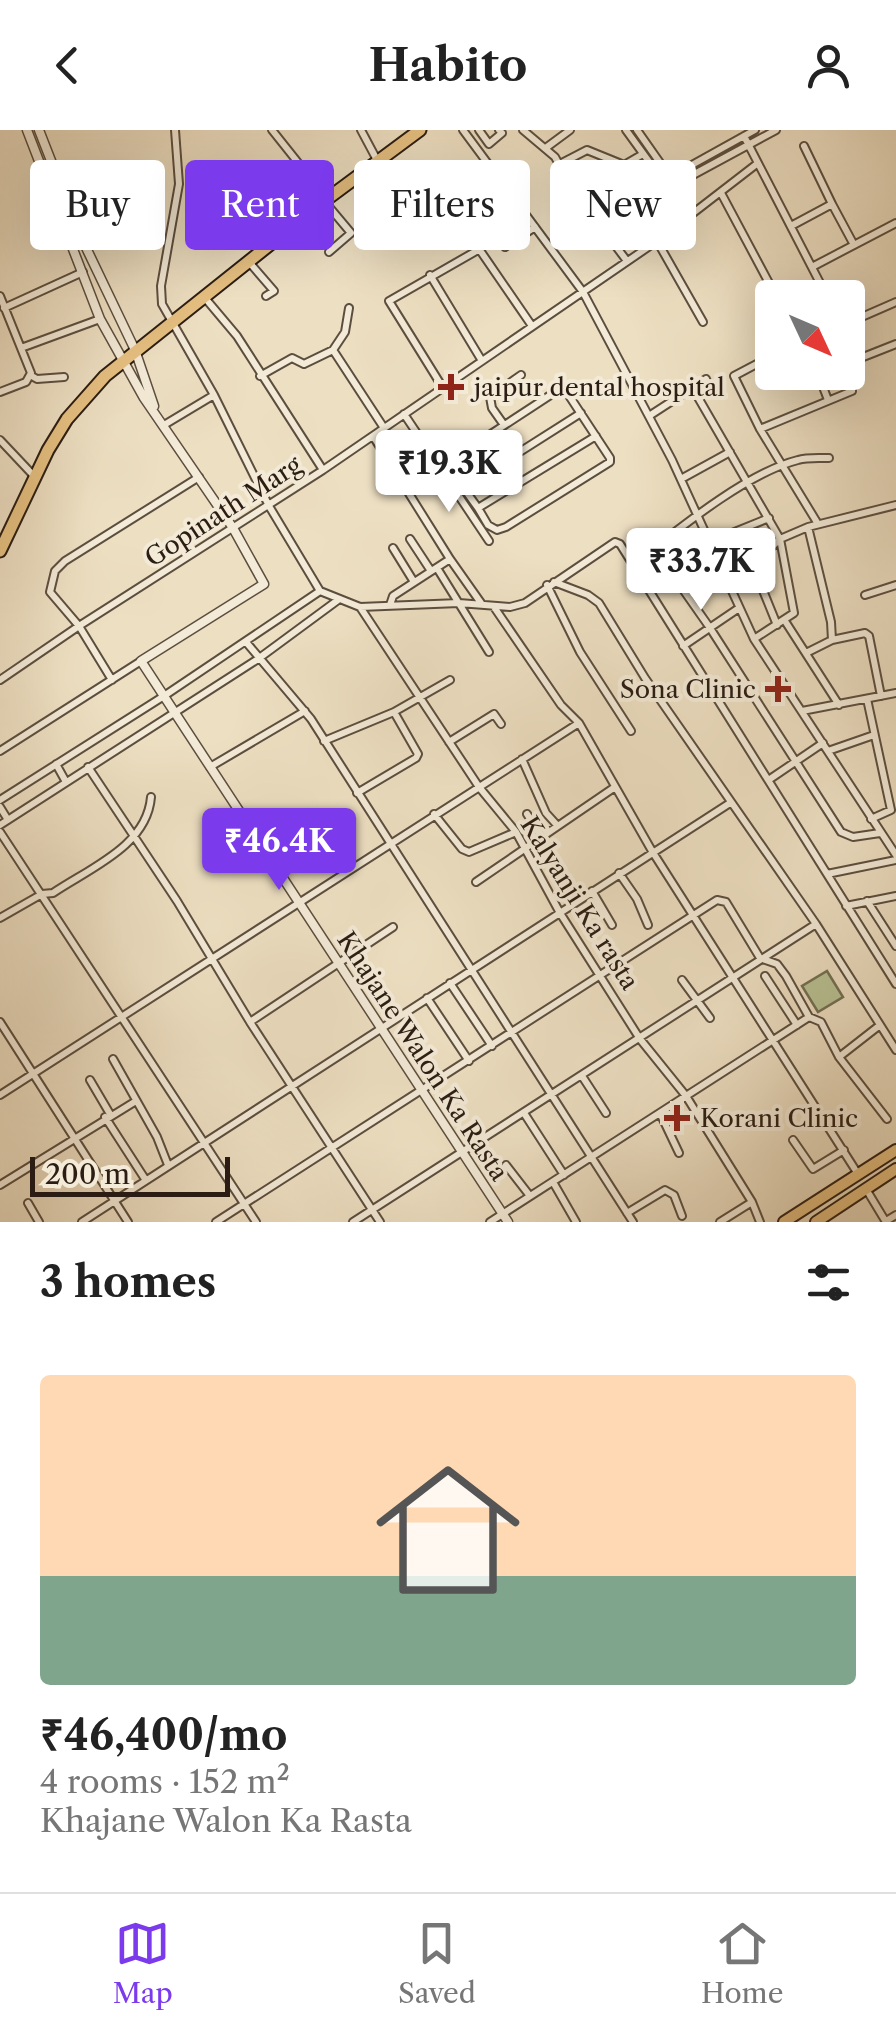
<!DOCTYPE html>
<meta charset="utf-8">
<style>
body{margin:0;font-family:"Libre Caslon Text",serif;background:#f6f6f6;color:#222;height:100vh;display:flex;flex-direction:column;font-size:38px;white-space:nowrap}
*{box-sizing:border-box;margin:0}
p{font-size:32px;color:#767676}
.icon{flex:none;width:55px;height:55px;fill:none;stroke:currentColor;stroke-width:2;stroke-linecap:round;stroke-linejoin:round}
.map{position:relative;height:1092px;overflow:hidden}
.sheet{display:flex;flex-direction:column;background:#fff;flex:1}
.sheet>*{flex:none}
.guide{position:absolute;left:30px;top:30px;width:838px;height:90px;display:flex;gap:20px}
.needle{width:65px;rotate:134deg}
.controls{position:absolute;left:755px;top:150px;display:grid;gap:20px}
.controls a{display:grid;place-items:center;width:110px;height:110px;border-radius:10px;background:#fff;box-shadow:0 10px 40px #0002;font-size:50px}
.scale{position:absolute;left:30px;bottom:25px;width:200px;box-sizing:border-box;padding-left:10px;border:5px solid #2b1d13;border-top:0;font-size:28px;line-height:35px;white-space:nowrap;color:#2b1d13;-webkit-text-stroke:8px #f3ead7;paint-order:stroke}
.price{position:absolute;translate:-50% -85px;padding:0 22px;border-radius:10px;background:#fff;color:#222;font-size:32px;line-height:65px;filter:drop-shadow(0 2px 5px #0008)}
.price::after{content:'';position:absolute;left:50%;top:60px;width:30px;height:22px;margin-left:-15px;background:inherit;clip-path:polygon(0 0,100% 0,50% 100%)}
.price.selected{background:#7c3aed;color:#fff}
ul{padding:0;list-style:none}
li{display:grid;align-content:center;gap:20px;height:530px;padding:0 40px}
li span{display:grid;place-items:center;height:310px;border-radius:10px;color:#555}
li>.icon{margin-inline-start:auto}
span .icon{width:180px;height:180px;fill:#fffc;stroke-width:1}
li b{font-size:42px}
h2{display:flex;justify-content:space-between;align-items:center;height:120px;padding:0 40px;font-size:42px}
.chip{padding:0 35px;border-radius:10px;background:#fff;box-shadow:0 10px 40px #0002;font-size:35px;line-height:90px}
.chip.selected{background:#7c3aed;color:#fff}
header{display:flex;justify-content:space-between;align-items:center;height:130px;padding:0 40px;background:#fff;font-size:45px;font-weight:700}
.dock{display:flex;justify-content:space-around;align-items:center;height:140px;border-top:2px solid #e0e0e0;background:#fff;font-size:28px;color:#767676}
.dock a{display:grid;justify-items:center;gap:5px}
.dock .selected{color:#7c3aed}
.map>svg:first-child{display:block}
</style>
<header><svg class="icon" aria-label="back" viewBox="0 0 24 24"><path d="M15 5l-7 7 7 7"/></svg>Habito<svg class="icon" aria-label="person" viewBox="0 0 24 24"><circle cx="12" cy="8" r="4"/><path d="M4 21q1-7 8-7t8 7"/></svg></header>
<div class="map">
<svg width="896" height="1092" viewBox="0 0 896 1092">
<rect width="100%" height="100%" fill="#eddfc2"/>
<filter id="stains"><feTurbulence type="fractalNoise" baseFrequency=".002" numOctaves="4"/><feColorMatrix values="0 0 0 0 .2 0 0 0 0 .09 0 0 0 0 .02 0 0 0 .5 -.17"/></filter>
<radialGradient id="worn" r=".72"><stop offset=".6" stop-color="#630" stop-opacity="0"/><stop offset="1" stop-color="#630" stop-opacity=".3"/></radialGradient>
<path fill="#b8c294" stroke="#727054" stroke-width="2.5" d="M827 841 843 867 818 882 802 856Z"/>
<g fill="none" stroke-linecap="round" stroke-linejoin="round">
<g stroke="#5c4e3f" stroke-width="10">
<path id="minor" d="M175 0 179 54 161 156 162 174 214 265 269 376 320 461 360 477 459 473 510 477 525 473 615 412 620 414 896 854
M272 0 327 69
M361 0 377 30
M463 0 583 162 672 330 754 509 896 725
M479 0 489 14 502 3 499 0
M523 0 555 27 570 55 627 131
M626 0 663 51 685 90
M637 0 663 37V50
M744 6 820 153
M547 17 570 0
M560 34 587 20 624 35 643 24
M370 38 416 104 453 81 532 196
M667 59 776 0
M721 63 777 168
M325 72 351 103 329 122
M832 74 854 115
M587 79 630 59 637 62 663 51 755 0
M791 96 832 74 804 16
M657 111 703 192
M505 117 535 97
M249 132 274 161 266 166
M812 137 896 93
M430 145 482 231
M0 166 31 243 26 252 0 262
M205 168 237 206 323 340
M4 178 83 142
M848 193 896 172
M21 218 100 189
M333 220 345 202 349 178
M772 226 734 246 760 299 818 394
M848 233 896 214
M823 242 820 249 828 270
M30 245 37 249 64 247
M260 246 292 228 304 234 333 220 384 298
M692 257 780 409 794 483 754 509
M443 258 389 171 478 120
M404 284 489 411
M649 286 706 249 713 264
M164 295 214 265
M504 295 492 278 490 267 521 245
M760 299 852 261
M373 306 450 429
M0 310 34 346
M450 330 454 343 466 356
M439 338 552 264 566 261 610 328V332L506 397 497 400 488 395 478 378 596 306
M681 349 730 322
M478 378 465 360 466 356 581 283
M808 397 831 492 832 510
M671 405 691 456 689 466
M410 409 431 441
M710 412 769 388
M393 418 414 452
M654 418 710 498 841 702 853 707 880 703
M634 434C676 401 746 343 798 330 807 327 819 328 829 328
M437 438 489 522
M723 440 762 426 780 409 808 397 896 375
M554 452 588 465 599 473 645 548 816 794 896 920
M547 455 580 522 631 601
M762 458 777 495
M865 465 896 455
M390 475 393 466 450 429 481 473
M360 477 479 657 516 702 560 783 640 909 686 966 752 1072 760 1092
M494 477 561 575 579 593 652 721 858 1044
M785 491 839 575
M246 512 311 589 633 1092
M683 516 739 478
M806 523 832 510 865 503 869 506 881 566
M0 550 79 496 323 340 657 111 758 33
M112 550 79 496 50 462 55 441 65 431 199 347
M867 569 891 680 871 689
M802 581 896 563
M324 611 394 582 450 550
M449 612 494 584 501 594
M0 621 141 531
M828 621 874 605
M522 629 546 683 556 694
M56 634 66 652
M88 637 177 771 250 892 380 1092
M210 637 305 581
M770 649 823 613
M357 663 416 628 418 624 394 582
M0 670 164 566 320 461
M0 677 8 690
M434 684 462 719 469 722 516 702
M527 684 541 705
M0 695 258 529 338 470
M0 702 256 1092
M269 728 296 716
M619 743 637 769 648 795
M827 744 896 730
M476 752 615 657
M592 761 612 795
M867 771 896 816
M846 776 896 766
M0 788 42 764 53 763C90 738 147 716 151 667
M765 846 797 895
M682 850 710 888
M450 853 492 916
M427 868 469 931
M0 892 128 1092
M250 892 393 797
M839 927 880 895
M113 929 157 1007 168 1035
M582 946 606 983
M90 950 110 984
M0 965 579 593
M524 983 564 1045
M660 983 679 1023
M105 987 145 1049
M793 1010 813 1039 844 1020
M506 1035 530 1066
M553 1052 576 1092
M0 1055 136 971
M866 1059 886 1092
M28 1073 39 1092
M627 1083 665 1060 674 1065 682 1086
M886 1091 896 1085
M82 1092 730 673
M216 1092 717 770 726 772 760 828 777 834 786 846 809 887 821 892 839 927 887 989
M353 1092 816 794
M490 1092 809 887
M720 1092 752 1072"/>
</g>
<g stroke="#5c4e3f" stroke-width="11">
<path id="tertiary" d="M27 0 100 189 144 268 233 398 264 454 141 531 508 1092
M39 0 80 105 135 220 154 276"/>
</g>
<g stroke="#2b1d13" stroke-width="14">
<path id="primary" d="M784 1092 896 1020
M816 1092 896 1039"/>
</g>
<g stroke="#2b1d13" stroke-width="15">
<path id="trunk" d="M0 421 48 320 67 289 105 246 327 69 420 0"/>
</g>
<use href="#minor" stroke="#f3ead7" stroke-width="6"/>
<use href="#tertiary" stroke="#f3ead7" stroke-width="8"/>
<use href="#primary" stroke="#e6c081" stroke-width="10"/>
<use href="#trunk" stroke="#e6c081" stroke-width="11"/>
</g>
<g fill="#8f2418" stroke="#f3ead7" stroke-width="4">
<path d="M446 242h10v10h10v10h-10v10h-10v-10h-10v-10h10z"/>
<path d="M773 544h10v10h10v10h-10v10h-10v-10h-10v-10h10z"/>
<path d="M672 973h10v10h10v10h-10v10h-10v-10h-10v-10h10z"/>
</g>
<g text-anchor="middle" stroke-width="8" stroke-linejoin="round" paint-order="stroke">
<g font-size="25" fill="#2b1d13" stroke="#f3ead7" text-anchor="start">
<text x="474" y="266">jaipur dental hospital</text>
<text x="756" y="568" text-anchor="end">Sona Clinic</text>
<text x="700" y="997">Korani Clinic</text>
</g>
<g font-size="25" fill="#2b1d13" stroke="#f3ead7">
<text transform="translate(223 381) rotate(-33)" y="9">Gopinath Marg</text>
<text transform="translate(580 773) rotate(58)" y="9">Kalyanji Ka rasta</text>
<text transform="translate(423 926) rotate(57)" y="9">Khajane Walon Ka Rasta</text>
</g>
</g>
<rect width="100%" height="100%" filter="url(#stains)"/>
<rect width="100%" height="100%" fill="url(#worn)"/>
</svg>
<div class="controls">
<a><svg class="needle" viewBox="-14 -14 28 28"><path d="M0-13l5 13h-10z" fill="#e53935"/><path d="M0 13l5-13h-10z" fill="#767676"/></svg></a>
</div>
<div class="scale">200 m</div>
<b class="price" style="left:449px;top:385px">₹19.3K</b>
<b class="price" style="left:701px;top:483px">₹33.7K</b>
<b class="price selected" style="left:279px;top:763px">₹46.4K</b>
<div class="guide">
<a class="chip">Buy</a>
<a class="chip selected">Rent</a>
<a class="chip">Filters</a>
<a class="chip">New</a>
</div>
</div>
<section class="sheet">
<h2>3 homes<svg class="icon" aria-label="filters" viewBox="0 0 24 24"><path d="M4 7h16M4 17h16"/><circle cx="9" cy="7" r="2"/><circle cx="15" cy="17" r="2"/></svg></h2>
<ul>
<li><span style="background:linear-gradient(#ffd9b3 65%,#7fa58c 0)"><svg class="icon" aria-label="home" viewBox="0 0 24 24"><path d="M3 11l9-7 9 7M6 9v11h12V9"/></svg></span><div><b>₹46,400/mo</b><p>4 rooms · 152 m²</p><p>Khajane Walon Ka Rasta</p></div></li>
</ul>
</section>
<nav class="dock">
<a class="selected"><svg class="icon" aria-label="map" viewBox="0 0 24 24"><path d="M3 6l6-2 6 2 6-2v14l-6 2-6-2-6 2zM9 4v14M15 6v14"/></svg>Map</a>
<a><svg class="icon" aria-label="saved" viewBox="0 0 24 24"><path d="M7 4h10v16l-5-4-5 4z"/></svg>Saved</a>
<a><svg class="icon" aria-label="home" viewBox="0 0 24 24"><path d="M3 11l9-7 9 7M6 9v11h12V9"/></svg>Home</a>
</nav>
